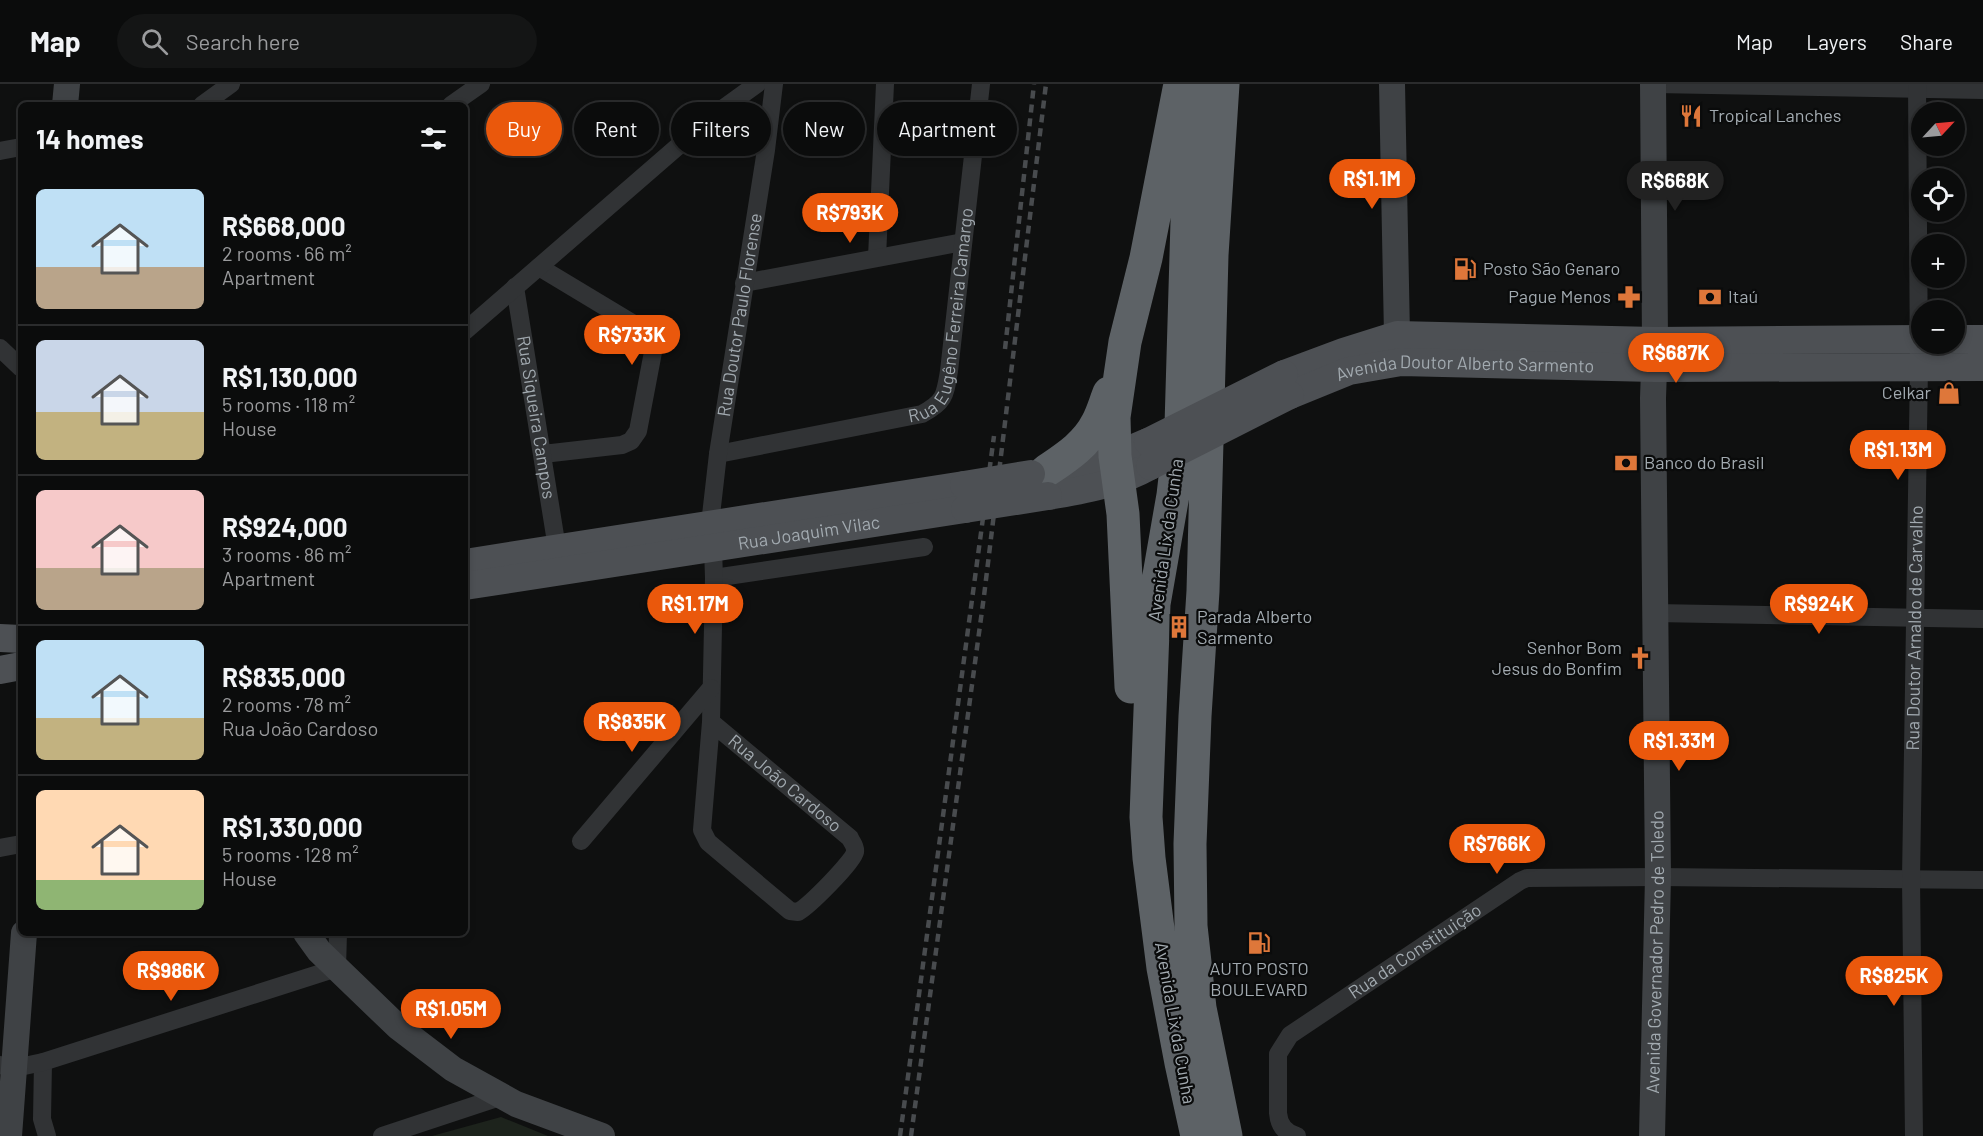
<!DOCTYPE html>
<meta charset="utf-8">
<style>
body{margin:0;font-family:Barlow,sans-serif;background:#141515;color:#f1f3f6;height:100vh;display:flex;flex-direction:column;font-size:22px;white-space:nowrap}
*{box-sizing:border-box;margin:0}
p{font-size:20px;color:#9a9b9d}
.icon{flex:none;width:33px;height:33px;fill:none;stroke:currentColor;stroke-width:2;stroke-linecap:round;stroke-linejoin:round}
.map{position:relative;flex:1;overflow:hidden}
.sheet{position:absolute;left:18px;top:18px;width:450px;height:834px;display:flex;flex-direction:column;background:#0b0c0c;border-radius:9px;box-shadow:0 3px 9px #0003,0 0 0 2px #2b2c2d}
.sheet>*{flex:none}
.banner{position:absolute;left:486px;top:18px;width:570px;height:54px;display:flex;gap:12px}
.needle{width:39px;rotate:64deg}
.buttons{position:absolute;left:1911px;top:18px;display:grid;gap:12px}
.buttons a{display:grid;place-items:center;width:54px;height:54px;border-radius:50%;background:#0b0c0c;box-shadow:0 3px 9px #0003,0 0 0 2px #2b2c2d;font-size:30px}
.price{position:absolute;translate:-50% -51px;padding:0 14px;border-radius:21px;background:#ea580c;color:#fff;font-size:20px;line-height:39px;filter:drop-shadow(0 2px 3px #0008)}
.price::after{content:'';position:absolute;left:50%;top:36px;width:18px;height:14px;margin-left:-9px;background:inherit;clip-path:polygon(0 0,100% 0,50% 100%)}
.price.selected{background:#222;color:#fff}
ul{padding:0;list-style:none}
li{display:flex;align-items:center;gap:18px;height:150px;padding:0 18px}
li+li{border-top:2px solid #2b2c2d}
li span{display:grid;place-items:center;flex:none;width:168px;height:120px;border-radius:9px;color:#555}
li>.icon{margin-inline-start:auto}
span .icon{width:72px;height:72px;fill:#fffc;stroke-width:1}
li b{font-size:26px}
h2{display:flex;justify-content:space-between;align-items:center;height:72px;padding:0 18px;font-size:26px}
.tag{padding:0 21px;border-radius:27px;background:#0b0c0c;box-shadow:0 3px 9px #0003,0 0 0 2px #2b2c2d;font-size:21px;line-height:54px}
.tag.selected{background:#ea580c;color:#fff}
header{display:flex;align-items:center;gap:36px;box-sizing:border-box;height:84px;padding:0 30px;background:#0b0c0c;border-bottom:2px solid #2b2c2d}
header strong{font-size:28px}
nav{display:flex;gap:33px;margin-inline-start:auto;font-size:21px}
.search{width:420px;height:54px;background:#141515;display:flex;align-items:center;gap:15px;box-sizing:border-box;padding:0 21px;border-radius:33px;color:#9a9b9d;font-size:22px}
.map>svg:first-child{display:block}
</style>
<header>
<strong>Map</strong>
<div class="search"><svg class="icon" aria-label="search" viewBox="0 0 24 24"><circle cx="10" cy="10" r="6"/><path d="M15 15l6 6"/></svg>Search here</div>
<nav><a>Map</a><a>Layers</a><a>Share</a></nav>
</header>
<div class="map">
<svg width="1983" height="1052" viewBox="0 0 1983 1052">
<rect width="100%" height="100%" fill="#0f1010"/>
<path fill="#1d231c" d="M501 1033 548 1052H432Z"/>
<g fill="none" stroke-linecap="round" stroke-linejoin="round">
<g stroke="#313335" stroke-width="18">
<path d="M1655 0 1983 6"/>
<path d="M202 21 231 0"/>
<path d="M451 21 481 0"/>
<path d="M716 30C746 25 757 31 765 61"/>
<path d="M0 67 21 63"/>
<path d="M877 173 885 0"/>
<path d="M539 183 642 245 650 255 653 268 638 347 631 357 622 361 543 370"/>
<path d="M744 199 963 158"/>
<path id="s1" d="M515 203 557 464"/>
<path d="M465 247 714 31 757 0"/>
<path d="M0 264 21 284"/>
<path id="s2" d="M718 370 922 330C945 318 945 311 949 287L981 0"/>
<path d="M714 494 924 463"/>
<path d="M1655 529 1983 535"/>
<path id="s3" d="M711 638 850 754C852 759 856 762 855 768 853 778 809 822 798 828L790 827 708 758 702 746 711 638 714 494 713 464 710 440 718 370 766 66 774 0"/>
<path d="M581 757 711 604"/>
<path d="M0 764 21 760"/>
<path d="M43 978 42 1035 47 1052"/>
<path d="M0 981 15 984 43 978 337 884 338 849"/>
<path d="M382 1052 503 1012"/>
<path id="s4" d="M1297 1052C1285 1049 1279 1041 1278 1029V970L1290 951 1520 797 1527 794 1658 793 1983 796"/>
<path id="s5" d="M1914 1052 1911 795 1919 283 1917 0"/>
</g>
<g stroke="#3f4245" stroke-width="26">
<path d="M1392 0 1397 251 1400 269"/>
<path d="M65 21 67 0"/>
<path d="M306 849 319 867 398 943 453 985 516 1020 602 1052"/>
<path d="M9 1052 24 849"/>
<path id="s6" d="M1652 1052 1658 793 1653 314 1655 257 1653 0"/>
</g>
<g stroke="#4d5054" stroke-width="28">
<path d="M1954 255H1983"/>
<path d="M1284 290 1343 268 1397 251 1655 257 1922 255"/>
<path id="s7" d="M1290 311 1349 287 1401 278 1655 284 1983 283"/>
<path d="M1048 386 1115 372 1148 358"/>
<path d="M1048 412C1084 406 1118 400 1150 382"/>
<path d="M465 479 964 401"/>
<path id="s8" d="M465 502 965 425"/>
<path d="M0 554 21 555"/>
<path d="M0 586 21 582"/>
</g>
<path stroke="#5d6266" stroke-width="33" d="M1196 0 1187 137 1181 341 1173 411 1154 520 1146 733 1149 774 1163 884 1181 979 1197 1052
M1223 0 1212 171 1203 507 1195 632 1190 760 1191 842 1200 924 1226 1052
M1046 387C1065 374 1086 361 1097 339 1102 330 1105 319 1109 309
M1131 603 1123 430 1115 372 1114 333 1125 258 1146 174 1179 5"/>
<path stroke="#484b4e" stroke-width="4.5" stroke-dasharray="8 6" stroke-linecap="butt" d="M1005 265 1034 0
M900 1052 994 352
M911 1052 984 512 1046 0"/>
<path stroke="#4d5054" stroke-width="28" d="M1148 358 1284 290
M1150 382 1290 311
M964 401 1031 390
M965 425 1048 412"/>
</g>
<defs>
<g id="restaurant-bare" transform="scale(1.8)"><path d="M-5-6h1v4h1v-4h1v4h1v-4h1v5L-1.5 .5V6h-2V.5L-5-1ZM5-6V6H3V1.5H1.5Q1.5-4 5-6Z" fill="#de773a" stroke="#0a0b0b" stroke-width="2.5" paint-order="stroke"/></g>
<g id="fuel-bare" transform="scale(1.8)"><path d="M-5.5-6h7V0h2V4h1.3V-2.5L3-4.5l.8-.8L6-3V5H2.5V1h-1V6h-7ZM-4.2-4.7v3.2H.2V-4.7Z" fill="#de773a" stroke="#0a0b0b" stroke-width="2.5" paint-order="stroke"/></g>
<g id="pharmacy-bare" transform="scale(1.8)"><path d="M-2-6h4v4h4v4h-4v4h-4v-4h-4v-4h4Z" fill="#de773a" stroke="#0a0b0b" stroke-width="2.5" paint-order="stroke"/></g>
<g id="bank-bare" transform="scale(1.8)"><path d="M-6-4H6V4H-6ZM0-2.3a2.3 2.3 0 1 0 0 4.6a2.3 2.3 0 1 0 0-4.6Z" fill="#de773a" stroke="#0a0b0b" stroke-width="2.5" paint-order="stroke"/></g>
<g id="shop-bare" transform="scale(1.8)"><path d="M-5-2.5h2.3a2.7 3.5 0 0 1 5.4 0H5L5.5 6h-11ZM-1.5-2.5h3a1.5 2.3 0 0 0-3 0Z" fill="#de773a" stroke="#0a0b0b" stroke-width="2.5" paint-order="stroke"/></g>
<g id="building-bare" transform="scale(1.8)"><path d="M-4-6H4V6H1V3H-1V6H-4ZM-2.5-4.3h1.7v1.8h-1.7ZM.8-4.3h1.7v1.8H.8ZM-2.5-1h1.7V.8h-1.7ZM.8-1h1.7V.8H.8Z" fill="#de773a" stroke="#0a0b0b" stroke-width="2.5" paint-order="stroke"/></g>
<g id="church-bare" transform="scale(1.8)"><path d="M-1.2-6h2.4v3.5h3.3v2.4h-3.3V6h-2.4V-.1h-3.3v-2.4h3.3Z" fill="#de773a" stroke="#0a0b0b" stroke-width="2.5" paint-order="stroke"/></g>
</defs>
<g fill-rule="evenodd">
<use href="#restaurant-bare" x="1691" y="32"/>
<use href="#fuel-bare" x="1465" y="185"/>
<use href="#pharmacy-bare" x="1629" y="213"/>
<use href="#bank-bare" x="1710" y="213"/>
<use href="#shop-bare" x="1949" y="309"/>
<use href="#bank-bare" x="1626" y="379"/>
<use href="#building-bare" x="1179" y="543"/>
<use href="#church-bare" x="1640" y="574"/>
<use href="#fuel-bare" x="1259" y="859"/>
</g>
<g text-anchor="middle" stroke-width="4.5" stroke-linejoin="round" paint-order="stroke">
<g font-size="18" fill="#a2aab0" stroke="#0a0b0b" text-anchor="start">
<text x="1709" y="38">Tropical Lanches</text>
<text x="1483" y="191">Posto São Genaro</text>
<text x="1611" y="219" text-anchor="end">Pague Menos</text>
<text x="1728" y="219">Itaú</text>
<text x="1931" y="315" text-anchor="end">Celkar</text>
<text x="1644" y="385">Banco do Brasil</text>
<text x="1197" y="539">Parada Alberto<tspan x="1197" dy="21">Sarmento</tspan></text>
<text x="1622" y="570" text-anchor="end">Senhor Bom<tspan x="1622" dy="21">Jesus do Bonfim</tspan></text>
<text x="1259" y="891" text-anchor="middle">AUTO POSTO<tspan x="1259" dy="21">BOULEVARD</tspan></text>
</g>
<g font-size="18" fill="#a2aab0" stroke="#0a0b0b">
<text dy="6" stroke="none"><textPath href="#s2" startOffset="310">Rua Eugêno Ferreira Camargo</textPath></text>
<text dy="6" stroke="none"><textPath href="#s3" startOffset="926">Rua Doutor Paulo Florense</textPath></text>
<text dy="6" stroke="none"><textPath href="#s7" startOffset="180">Avenida Doutor Alberto Sarmento</textPath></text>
<text dy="6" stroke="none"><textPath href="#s1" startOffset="132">Rua Siqueira Campos</textPath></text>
<text dy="6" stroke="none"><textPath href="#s8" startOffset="348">Rua Joaquim Vilac</textPath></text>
<text transform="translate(1166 456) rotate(-82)" y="6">Avenida Lix da Cunha</text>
<text dy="6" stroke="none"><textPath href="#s5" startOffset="508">Rua Doutor Arnaldo de Carvalho</textPath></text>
<text dy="6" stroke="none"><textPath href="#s3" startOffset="96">Rua João Cardoso</textPath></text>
<text dy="6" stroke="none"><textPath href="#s4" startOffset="264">Rua da Constituição</textPath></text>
<text dy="6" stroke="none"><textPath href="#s6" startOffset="184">Avenida Governador Pedro de Toledo</textPath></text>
<text transform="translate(1175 939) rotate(80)" y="6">Avenida Lix da Cunha</text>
</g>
</g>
</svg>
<div class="buttons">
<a><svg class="needle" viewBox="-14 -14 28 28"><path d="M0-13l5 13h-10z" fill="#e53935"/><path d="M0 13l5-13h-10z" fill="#9a9b9d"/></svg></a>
<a><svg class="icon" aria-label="locate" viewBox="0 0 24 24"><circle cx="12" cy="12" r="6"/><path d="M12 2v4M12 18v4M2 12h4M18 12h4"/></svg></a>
<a>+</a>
<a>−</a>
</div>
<b class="price" style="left:1372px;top:126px">R$1.1M</b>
<b class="price selected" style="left:1675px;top:128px">R$668K</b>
<b class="price" style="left:850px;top:160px">R$793K</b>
<b class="price" style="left:632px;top:282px">R$733K</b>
<b class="price" style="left:1676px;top:300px">R$687K</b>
<b class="price" style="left:1898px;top:397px">R$1.13M</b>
<b class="price" style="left:695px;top:551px">R$1.17M</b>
<b class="price" style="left:1819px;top:551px">R$924K</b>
<b class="price" style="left:632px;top:669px">R$835K</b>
<b class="price" style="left:1679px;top:688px">R$1.33M</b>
<b class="price" style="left:1497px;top:791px">R$766K</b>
<b class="price" style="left:171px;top:918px">R$986K</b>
<b class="price" style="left:1894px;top:923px">R$825K</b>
<b class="price" style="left:451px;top:956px">R$1.05M</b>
<div class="banner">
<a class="tag selected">Buy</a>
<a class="tag">Rent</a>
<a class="tag">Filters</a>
<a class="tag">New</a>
<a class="tag">Apartment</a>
</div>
<section class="sheet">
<h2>14 homes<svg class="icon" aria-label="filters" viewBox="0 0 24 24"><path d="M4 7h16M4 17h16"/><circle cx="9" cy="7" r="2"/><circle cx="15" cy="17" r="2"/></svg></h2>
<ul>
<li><span style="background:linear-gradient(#bfe0f5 65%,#b9a48a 0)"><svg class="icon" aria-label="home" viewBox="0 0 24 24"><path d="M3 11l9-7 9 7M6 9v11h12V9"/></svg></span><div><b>R$668,000</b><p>2 rooms · 66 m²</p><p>Apartment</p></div></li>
<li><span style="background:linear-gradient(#c9d6e8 60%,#c2b280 0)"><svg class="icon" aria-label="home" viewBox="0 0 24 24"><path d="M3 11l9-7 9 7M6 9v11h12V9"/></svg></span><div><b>R$1,130,000</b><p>5 rooms · 118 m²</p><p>House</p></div></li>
<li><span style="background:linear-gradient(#f6c9c9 65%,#b9a48a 0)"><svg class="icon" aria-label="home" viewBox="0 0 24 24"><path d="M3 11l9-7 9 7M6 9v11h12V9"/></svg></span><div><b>R$924,000</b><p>3 rooms · 86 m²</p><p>Apartment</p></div></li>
<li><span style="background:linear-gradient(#bfe0f5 65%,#c2b280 0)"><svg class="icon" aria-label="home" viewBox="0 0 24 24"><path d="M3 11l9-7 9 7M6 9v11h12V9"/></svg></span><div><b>R$835,000</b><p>2 rooms · 78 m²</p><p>Rua João Cardoso</p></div></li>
<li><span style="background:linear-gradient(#ffd9b3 75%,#8fb573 0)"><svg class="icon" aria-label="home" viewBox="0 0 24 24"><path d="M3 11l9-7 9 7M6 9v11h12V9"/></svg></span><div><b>R$1,330,000</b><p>5 rooms · 128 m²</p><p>House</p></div></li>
</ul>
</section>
</div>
